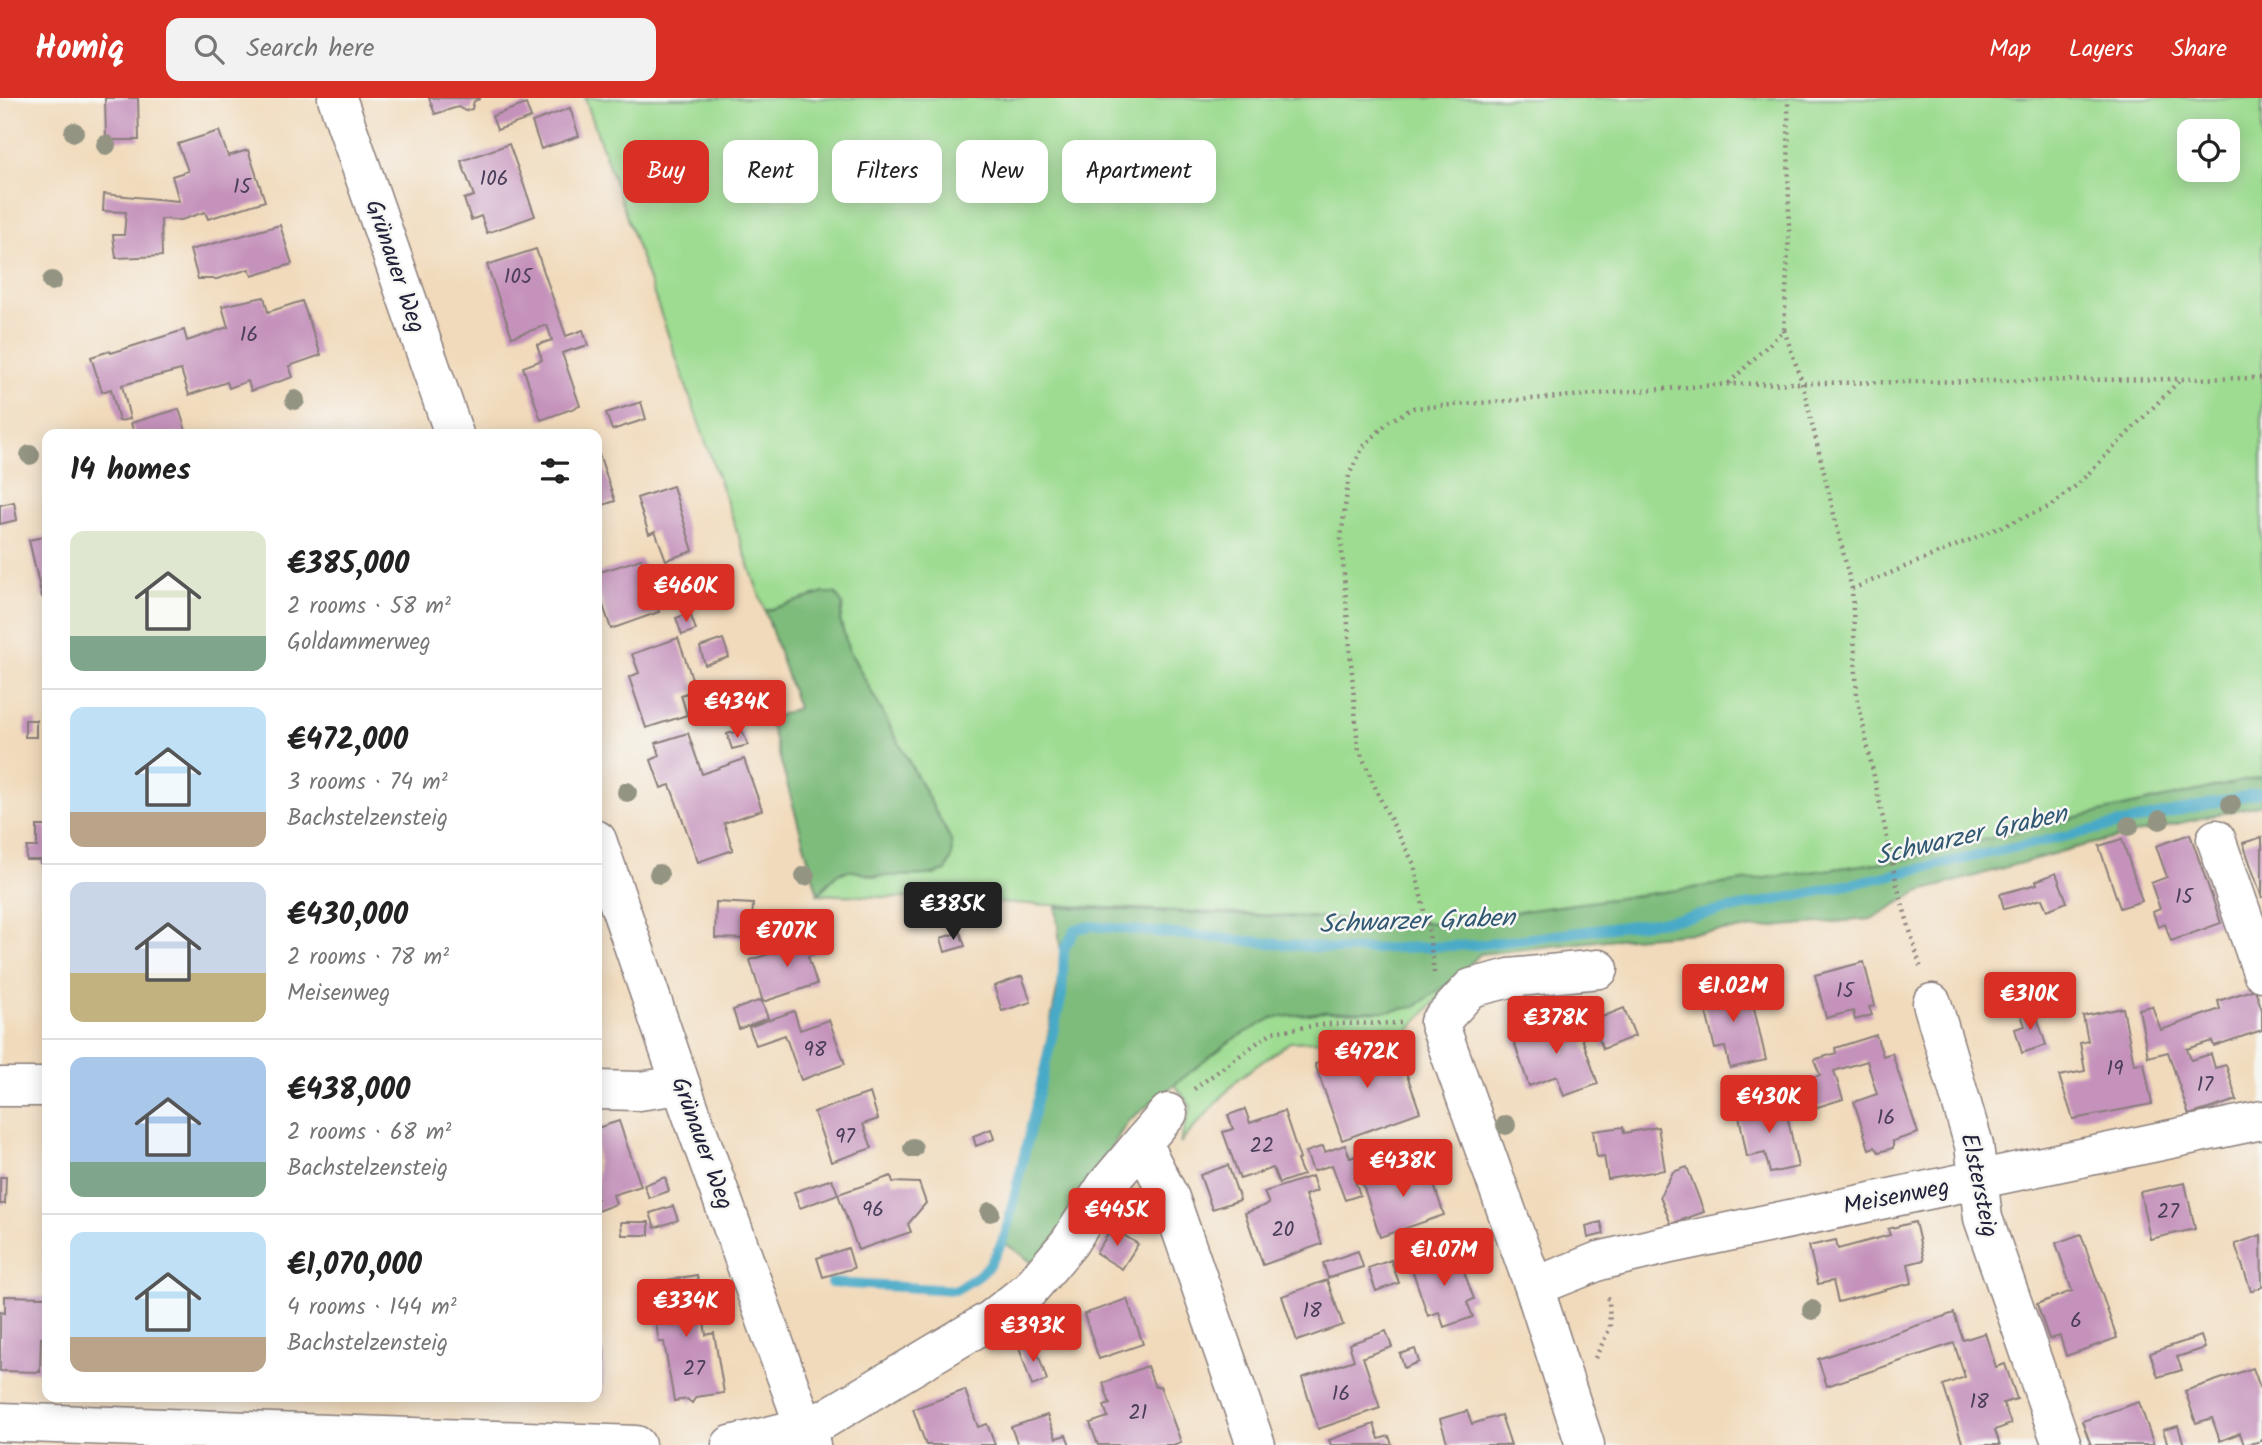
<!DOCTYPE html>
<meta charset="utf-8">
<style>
body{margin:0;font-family:Kalam,sans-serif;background:#f2f2f2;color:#222;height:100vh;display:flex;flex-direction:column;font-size:26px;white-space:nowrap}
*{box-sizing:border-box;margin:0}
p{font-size:23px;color:#767676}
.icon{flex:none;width:38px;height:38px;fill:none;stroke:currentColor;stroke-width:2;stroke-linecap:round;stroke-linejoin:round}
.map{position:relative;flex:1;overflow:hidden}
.panel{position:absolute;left:42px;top:331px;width:560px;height:973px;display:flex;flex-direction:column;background:#fff;border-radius:14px;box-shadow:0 4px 18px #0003}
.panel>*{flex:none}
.banner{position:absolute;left:623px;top:42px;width:665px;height:63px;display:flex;gap:14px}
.controls{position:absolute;left:2177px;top:21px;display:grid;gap:14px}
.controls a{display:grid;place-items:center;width:63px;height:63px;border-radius:14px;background:#fff;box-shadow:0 4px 18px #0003;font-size:35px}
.price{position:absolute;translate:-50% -60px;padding:0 16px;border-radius:7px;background:#d93025;color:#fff;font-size:23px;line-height:46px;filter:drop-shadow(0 2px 4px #0008)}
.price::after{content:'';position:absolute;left:50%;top:42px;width:21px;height:16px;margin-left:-10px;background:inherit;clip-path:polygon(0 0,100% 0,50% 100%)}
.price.on{background:#222;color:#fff}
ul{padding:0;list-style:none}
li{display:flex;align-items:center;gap:21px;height:175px;padding:0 28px}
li+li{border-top:2px solid #e0e0e0}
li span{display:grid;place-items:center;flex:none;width:196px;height:140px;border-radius:14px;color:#555}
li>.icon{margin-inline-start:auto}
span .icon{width:84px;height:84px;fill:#fffc;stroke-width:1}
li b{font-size:30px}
h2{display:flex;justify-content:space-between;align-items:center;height:84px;padding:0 28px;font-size:30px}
.pill{padding:0 24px;border-radius:14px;background:#fff;box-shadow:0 4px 18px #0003;font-size:24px;line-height:63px}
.pill.on{background:#d93025;color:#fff}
header{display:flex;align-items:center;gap:42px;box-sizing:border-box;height:98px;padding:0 35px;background:#d93025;color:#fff}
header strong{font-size:33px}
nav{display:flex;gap:38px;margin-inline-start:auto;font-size:24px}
.search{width:490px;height:63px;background:#f2f2f2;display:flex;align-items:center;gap:18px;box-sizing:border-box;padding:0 24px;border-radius:14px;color:#767676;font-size:26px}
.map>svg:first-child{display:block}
</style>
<header>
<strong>Homiq</strong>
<div class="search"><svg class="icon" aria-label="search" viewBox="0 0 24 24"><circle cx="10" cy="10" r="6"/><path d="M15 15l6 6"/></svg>Search here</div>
<nav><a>Map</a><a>Layers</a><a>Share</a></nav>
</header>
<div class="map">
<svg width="2262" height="1347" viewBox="0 0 2262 1347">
<rect width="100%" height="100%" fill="#f6f6f2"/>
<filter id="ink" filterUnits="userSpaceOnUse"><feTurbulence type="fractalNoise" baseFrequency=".0143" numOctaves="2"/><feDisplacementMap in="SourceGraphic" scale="14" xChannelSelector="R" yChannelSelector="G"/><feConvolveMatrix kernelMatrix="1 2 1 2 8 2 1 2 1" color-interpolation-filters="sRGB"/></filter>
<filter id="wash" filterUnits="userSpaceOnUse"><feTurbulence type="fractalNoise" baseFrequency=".00686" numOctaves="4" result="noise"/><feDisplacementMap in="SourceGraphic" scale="28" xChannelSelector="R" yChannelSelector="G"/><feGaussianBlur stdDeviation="1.57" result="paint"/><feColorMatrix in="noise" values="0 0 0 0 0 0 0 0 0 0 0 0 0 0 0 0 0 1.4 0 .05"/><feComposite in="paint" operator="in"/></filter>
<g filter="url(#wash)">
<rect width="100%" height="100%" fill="#f1dabb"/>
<path fill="#9ddc91" stroke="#607f66" stroke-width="2" fill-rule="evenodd" d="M585 0H2262V679L2068 721 1906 761 1435 825 818 796 838 776 851 772 877 779 893 776 935 777 951 742 848 550 840 522 843 507 824 495 765 513ZM2189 33H2228V72H2189Z
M1456 880 1402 940 1290 944 1239 980 1180 1045 1191 1008 1173 985 1229 944 1272 920 1324 914 1390 913Z"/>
<path fill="#7ebc7b" stroke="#506f5b" stroke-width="2" d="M824 495H835L843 507 840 522 848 550 951 742 952 758 946 773C926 780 901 777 880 778 865 779 852 767 837 776 830 781 824 790 818 796L769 621 798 610 765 513Z
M2262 679V706L2074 750 1918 794 1871 821 1605 842 1480 856 1456 880 1414 909 1390 913 1324 914 1272 920 1229 944 1128 1023 1037 1168 1005 1145 1062 868 1056 809 1435 825 1906 761 2068 721Z"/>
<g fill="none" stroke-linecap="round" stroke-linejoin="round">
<path stroke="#48aac7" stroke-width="10" d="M831 1185 955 1192C985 1176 992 1168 1005 1137L1062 897 1064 851 1076 831 1092 828 1344 852 1478 847 1679 821 1811 795 2262 694"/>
</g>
<g id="blocks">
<path fill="#c592bc" d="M105 0H138L139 42H106Z
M429 0H480V1L474 3 472 11 465 13 458 9 435 16Z
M526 6 531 20 497 32 492 18Z
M570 10 579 38 541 51 532 24Z
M219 33 228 58 248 52 265 103 208 121 205 114 181 122 161 121 162 158 116 160 113 137H124L126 114 103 113 104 96 179 103 172 78 188 73 178 46Z
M509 46 535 118 487 135 481 118 471 122 464 101 474 98 461 63Z
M280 127 292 166 252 178 249 171 217 181H198L190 152Z
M536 151 566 238 583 232 588 247 562 255 580 308 541 322 523 269 542 262 537 247 552 242 547 227 512 239 487 167Z
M264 199 268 214 302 203 321 257 289 268 293 279 251 293 248 283 229 290 227 284 189 297 181 272 122 287 130 321 119 323 111 291 102 294 91 259 110 253 111 255 184 232 187 243 228 229 222 208Z
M641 304 646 321 612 332 606 315Z
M179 311 187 336H134L131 325Z
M599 356 615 403 597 409V357Z
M673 388 693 453 666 462 655 433 649 436 637 400Z
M14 404 17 422 0 426V407Z
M47 438V498L42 499 29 442Z
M641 461 659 514 611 531 597 489V475Z
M690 515 696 532 682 537 676 520Z
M678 540 696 592 681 597 687 617 646 630 629 579 639 575 632 556Z
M723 541 729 559 705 567 700 549Z
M25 622H36V639H25Z
M742 632 748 647 732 651 727 636Z
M688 635 702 676 744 661 762 712 724 725 733 752 698 764 670 687 661 690 651 662 660 658 656 645Z
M37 728H47V790H43V765H40V762H26L27 749H37Z
M2190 736 2221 825 2171 843 2165 826 2158 829 2153 814 2160 811 2151 785 2167 779 2156 748Z
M2262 739V800L2243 745Z
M2122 741 2142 803 2120 810 2099 748Z
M2056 775 2067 804 2047 812 2042 801 2004 811 2000 796 2037 786 2036 783Z
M716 804 753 806 751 841 715 840Z
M960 834 965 848 945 854 941 840Z
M826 838 831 850 808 858 817 886 763 904 750 862Z
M1864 864 1875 908 1869 909 1872 917 1855 922 1853 913 1826 920 1815 877Z
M1022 878 1031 904 1002 913 994 888Z
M1727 883 1731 898 1750 893 1766 962 1730 970 1725 949 1715 951 1700 889Z
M2255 891 2262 912V932L2214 948 2212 943 2187 951 2191 962 2211 956 2215 970 2226 967 2237 1002 2189 1017 2168 954 2148 959 2139 911 2152 908 2161 932 2220 911 2218 903Z
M761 902 768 920 739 931 733 912Z
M1624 910 1635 938 1603 951 1592 923Z
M2034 910 2046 947 2022 955 2015 931 2025 928 2020 914Z
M2123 910 2134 966 2144 965 2152 1006 2073 1021 2059 978 2085 973 2080 945 2088 943 2083 918Z
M794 913 800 932 829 922 845 966 801 982 785 937 756 947 749 929Z
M1574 917 1598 986 1564 998 1557 978 1529 988 1512 938Z
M1876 937 1883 958 1892 955 1918 1035 1893 1043V1050L1879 1054 1875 1049 1869 1051 1854 1004 1877 996 1867 963 1834 973 1843 1001 1811 1011 1802 983 1820 977 1814 962 1836 955 1835 950Z
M1396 946 1420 1014 1342 1042 1315 966 1356 951 1358 959Z
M870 995 878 1021 863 1026 872 1050 831 1064 814 1014Z
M1784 1002 1798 1069 1770 1075 1765 1055 1747 1059 1738 1012Z
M1245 1011 1250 1025 1284 1013 1300 1061 1297 1062 1303 1077 1279 1085 1273 1070 1240 1081 1223 1034 1233 1031 1228 1017Z
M619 1023 641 1088 613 1097 616 1106 597 1113V1030Z
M1623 1029 1624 1035 1658 1029 1665 1072 1608 1081 1604 1058 1597 1059 1593 1033Z
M991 1031 994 1041 976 1048 973 1038Z
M1345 1047 1350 1060 1363 1056 1370 1075 1354 1080 1360 1097 1345 1102 1332 1067 1313 1073 1306 1054 1323 1048 1325 1054Z
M1426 1063 1444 1117 1380 1139 1362 1084Z
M1228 1067 1240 1102 1212 1111 1200 1077Z
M1687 1069 1704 1114 1671 1126 1660 1098 1673 1074Z
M891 1078 893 1084 919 1085 926 1105 908 1126 911 1134 858 1152 838 1096Z
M1312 1078 1317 1093 1305 1097 1322 1146 1263 1167 1245 1115 1269 1106 1264 1094Z
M0 1079H6L5 1106H0Z
M665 1079 669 1093 649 1100 644 1087Z
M832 1081 838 1096 800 1110 794 1094Z
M2185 1085 2195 1131 2150 1141 2140 1094Z
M673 1108 678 1122 655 1130 650 1115Z
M621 1124H649V1137H622Z
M1601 1124 1604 1136 1588 1140 1586 1128Z
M1915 1124 1924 1162 1908 1166 1912 1185 1838 1204 1833 1183 1818 1186 1809 1148 1836 1142 1838 1151 1890 1137 1888 1131Z
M1112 1130 1138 1146 1122 1171 1096 1155Z
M2081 1136 2117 1240 2066 1258 2060 1238 2049 1241 2037 1206 2072 1193 2056 1145Z
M2261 1137 2262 1189 2251 1193 2235 1146Z
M848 1150 854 1170 823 1179 817 1160Z
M1456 1152 1474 1201 1467 1204 1473 1219 1444 1229 1439 1214 1428 1218 1411 1168Z
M1358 1153 1363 1169 1328 1180 1323 1165Z
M1391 1162 1399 1185 1376 1193 1368 1170Z
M697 1177 706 1237 714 1235 724 1295 696 1299 692 1305 687 1301 674 1303 664 1244H659L649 1185Z
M1327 1182 1343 1227 1297 1243 1282 1198Z
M5 1198 47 1199V1241L41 1240 40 1274 0 1273V1214L5 1215Z
M1127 1201 1143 1246 1099 1261 1084 1216Z
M1954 1215 1963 1242 1985 1235 1996 1269 2005 1266 2017 1301 2003 1305 2011 1326 1995 1332 2000 1347H1963L1943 1287 1965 1279 1954 1245 1827 1288 1818 1261Z
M1386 1233 1392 1249 1363 1259 1380 1310 1318 1331 1302 1280 1354 1262 1349 1246Z
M2201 1238 2205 1250 2177 1259 2182 1272 2158 1279 2150 1255Z
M1034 1244 1047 1282 1032 1288 1019 1249Z
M1415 1251 1419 1264 1404 1270 1400 1256Z
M597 1253H604L603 1296H597Z
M1147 1268 1155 1289 1160 1288 1181 1344 1173 1347H1098L1090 1325 1108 1319 1104 1308 1110 1306 1103 1285Z
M2253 1270 2262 1295V1343L2244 1347 2240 1335 2220 1343 2212 1320 2196 1325 2185 1293Z
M965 1292 978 1329 987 1326 995 1347H926L913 1311Z
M2139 1304 2154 1347H2091L2082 1323Z
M1467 1313 1472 1326 1501 1317 1511 1347H1448L1440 1321Z
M1047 1317 1056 1340 1066 1337 1070 1347H1018L1011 1329Z
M1374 1326 1379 1341 1389 1338 1392 1347H1331L1329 1342Z
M2178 1328 2184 1347H2168L2163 1332Z"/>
</g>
</g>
<g filter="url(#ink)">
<use href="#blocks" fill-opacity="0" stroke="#8a7e7b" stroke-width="2"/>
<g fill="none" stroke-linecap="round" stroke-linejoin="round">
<g stroke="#8a7e7b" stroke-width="41">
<path id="minor" d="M337 0 454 336
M2216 741 2262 874
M597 742 681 987 811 1347
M1932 905 1974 1047 1983 1120 2062 1347
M0 989H47
M597 992 639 993 681 987
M1168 1015 1142 1045 1170 1100 1256 1347
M1534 1189 1599 1163 1666 1147 2262 1022
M0 1324 636 1347
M731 1347 805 1329 825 1321 992 1221 1029 1192 1069 1145 1105 1089 1142 1045
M1585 1347 1534 1189 1439 925 1471 890 1510 880 1599 871"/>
</g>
<path stroke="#8a7e7b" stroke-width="4.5" stroke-dasharray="2 5" stroke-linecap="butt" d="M1784 232 1802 284 1852 491 1857 598 1897 787 1921 871
M1729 285 1784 232 1789 135 1788 0
M1852 491 2051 408 2078 386 2181 281
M1434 875 1429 835 1414 766 1382 705 1358 649 1341 441 1349 377 1363 349 1388 324 1413 310 1729 286 2262 280
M1194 991 1272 934 1327 926 1404 925
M1595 1260 1610 1230 1609 1201 1607 1200"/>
<use href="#minor" stroke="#fff" stroke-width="38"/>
</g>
<g fill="#949483">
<circle cx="74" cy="34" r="10"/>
<circle cx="106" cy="47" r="10"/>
<circle cx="52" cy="183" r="10"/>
<circle cx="295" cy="302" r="10"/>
<circle cx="30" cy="357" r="10"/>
<circle cx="627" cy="694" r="10"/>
<circle cx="2231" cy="706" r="10"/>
<circle cx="2160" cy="722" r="10"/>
<circle cx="2129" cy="728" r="10"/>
<circle cx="659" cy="776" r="10"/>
<circle cx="805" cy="778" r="10"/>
<circle cx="1506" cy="1027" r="10"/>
<circle cx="913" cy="1050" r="10"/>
<circle cx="990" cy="1114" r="10"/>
<circle cx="1812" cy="1212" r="10"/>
</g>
</g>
<g text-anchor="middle" stroke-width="5" stroke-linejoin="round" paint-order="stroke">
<g font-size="21" fill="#4b3e5b">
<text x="494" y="87">106</text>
<text x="242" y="95">15</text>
<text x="518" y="185">105</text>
<text x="249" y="243">16</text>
<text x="2184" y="805">15</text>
<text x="1845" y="899">15</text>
<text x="815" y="958">98</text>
<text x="2115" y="977">19</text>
<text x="2205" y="993">17</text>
<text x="1886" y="1026">16</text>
<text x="845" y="1045">97</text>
<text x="1262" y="1054">22</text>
<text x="873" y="1118">96</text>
<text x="2168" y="1120">27</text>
<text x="1283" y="1138">20</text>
<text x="1312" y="1219">18</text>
<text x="2076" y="1229">6</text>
<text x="694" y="1277">27</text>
<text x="1341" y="1302">16</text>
<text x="1979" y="1310">18</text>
<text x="1138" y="1321">21</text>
</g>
<g font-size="24" fill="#22223b" stroke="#f6f6f2">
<text transform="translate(396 168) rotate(71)" y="8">Grünauer Weg</text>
<text transform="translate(703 1045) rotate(70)" y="8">Grünauer Weg</text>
<text transform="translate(1980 1087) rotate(78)" y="8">Elstersteig</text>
<text transform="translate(1896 1098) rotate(-11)" y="8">Meisenweg</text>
</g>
<g font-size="26" font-style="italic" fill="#315873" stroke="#f6f6f2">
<text transform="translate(1971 736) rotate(-13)" y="9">Schwarzer Graben</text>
<text transform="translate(1417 822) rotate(-2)" y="9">Schwarzer Graben</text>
</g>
</g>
</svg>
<div class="controls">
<a><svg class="icon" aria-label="locate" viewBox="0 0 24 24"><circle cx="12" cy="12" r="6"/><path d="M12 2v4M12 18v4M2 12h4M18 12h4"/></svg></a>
</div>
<b class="price" style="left:686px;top:526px">€460K</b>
<b class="price" style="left:737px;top:642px">€434K</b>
<b class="price on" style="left:953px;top:844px">€385K</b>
<b class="price" style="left:787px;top:871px">€707K</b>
<b class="price" style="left:1733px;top:926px">€1.02M</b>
<b class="price" style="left:2030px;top:934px">€310K</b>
<b class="price" style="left:1556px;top:958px">€378K</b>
<b class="price" style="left:1367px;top:992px">€472K</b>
<b class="price" style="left:1769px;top:1037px">€430K</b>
<b class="price" style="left:1403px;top:1101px">€438K</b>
<b class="price" style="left:1117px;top:1150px">€445K</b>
<b class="price" style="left:1444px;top:1190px">€1.07M</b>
<b class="price" style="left:686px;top:1241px">€334K</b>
<b class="price" style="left:1033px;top:1266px">€393K</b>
<div class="banner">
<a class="pill on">Buy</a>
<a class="pill">Rent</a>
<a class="pill">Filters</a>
<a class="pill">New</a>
<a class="pill">Apartment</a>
</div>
<section class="panel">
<h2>14 homes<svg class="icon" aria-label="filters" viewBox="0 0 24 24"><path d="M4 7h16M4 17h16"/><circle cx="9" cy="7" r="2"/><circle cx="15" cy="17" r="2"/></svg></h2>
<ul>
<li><span style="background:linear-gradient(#dfe7d0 75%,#7fa58c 0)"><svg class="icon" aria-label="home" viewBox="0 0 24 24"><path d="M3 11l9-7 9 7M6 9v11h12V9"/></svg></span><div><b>€385,000</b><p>2 rooms · 58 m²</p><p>Goldammerweg</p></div></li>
<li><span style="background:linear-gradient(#bfe0f5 75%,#b9a48a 0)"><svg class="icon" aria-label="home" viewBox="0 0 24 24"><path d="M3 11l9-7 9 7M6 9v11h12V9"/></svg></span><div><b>€472,000</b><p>3 rooms · 74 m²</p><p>Bachstelzensteig</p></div></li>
<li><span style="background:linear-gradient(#c9d6e8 65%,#c2b280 0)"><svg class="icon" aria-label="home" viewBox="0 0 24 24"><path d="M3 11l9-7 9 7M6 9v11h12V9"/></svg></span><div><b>€430,000</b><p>2 rooms · 78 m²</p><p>Meisenweg</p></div></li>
<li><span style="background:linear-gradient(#a9c7e8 75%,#7fa58c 0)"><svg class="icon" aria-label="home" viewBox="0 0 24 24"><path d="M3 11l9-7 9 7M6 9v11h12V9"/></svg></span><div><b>€438,000</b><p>2 rooms · 68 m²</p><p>Bachstelzensteig</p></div></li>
<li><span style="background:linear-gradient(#bfe0f5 75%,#b9a48a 0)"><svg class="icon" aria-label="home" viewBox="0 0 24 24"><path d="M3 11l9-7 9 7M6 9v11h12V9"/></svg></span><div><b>€1,070,000</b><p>4 rooms · 144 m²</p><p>Bachstelzensteig</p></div></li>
</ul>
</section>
</div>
